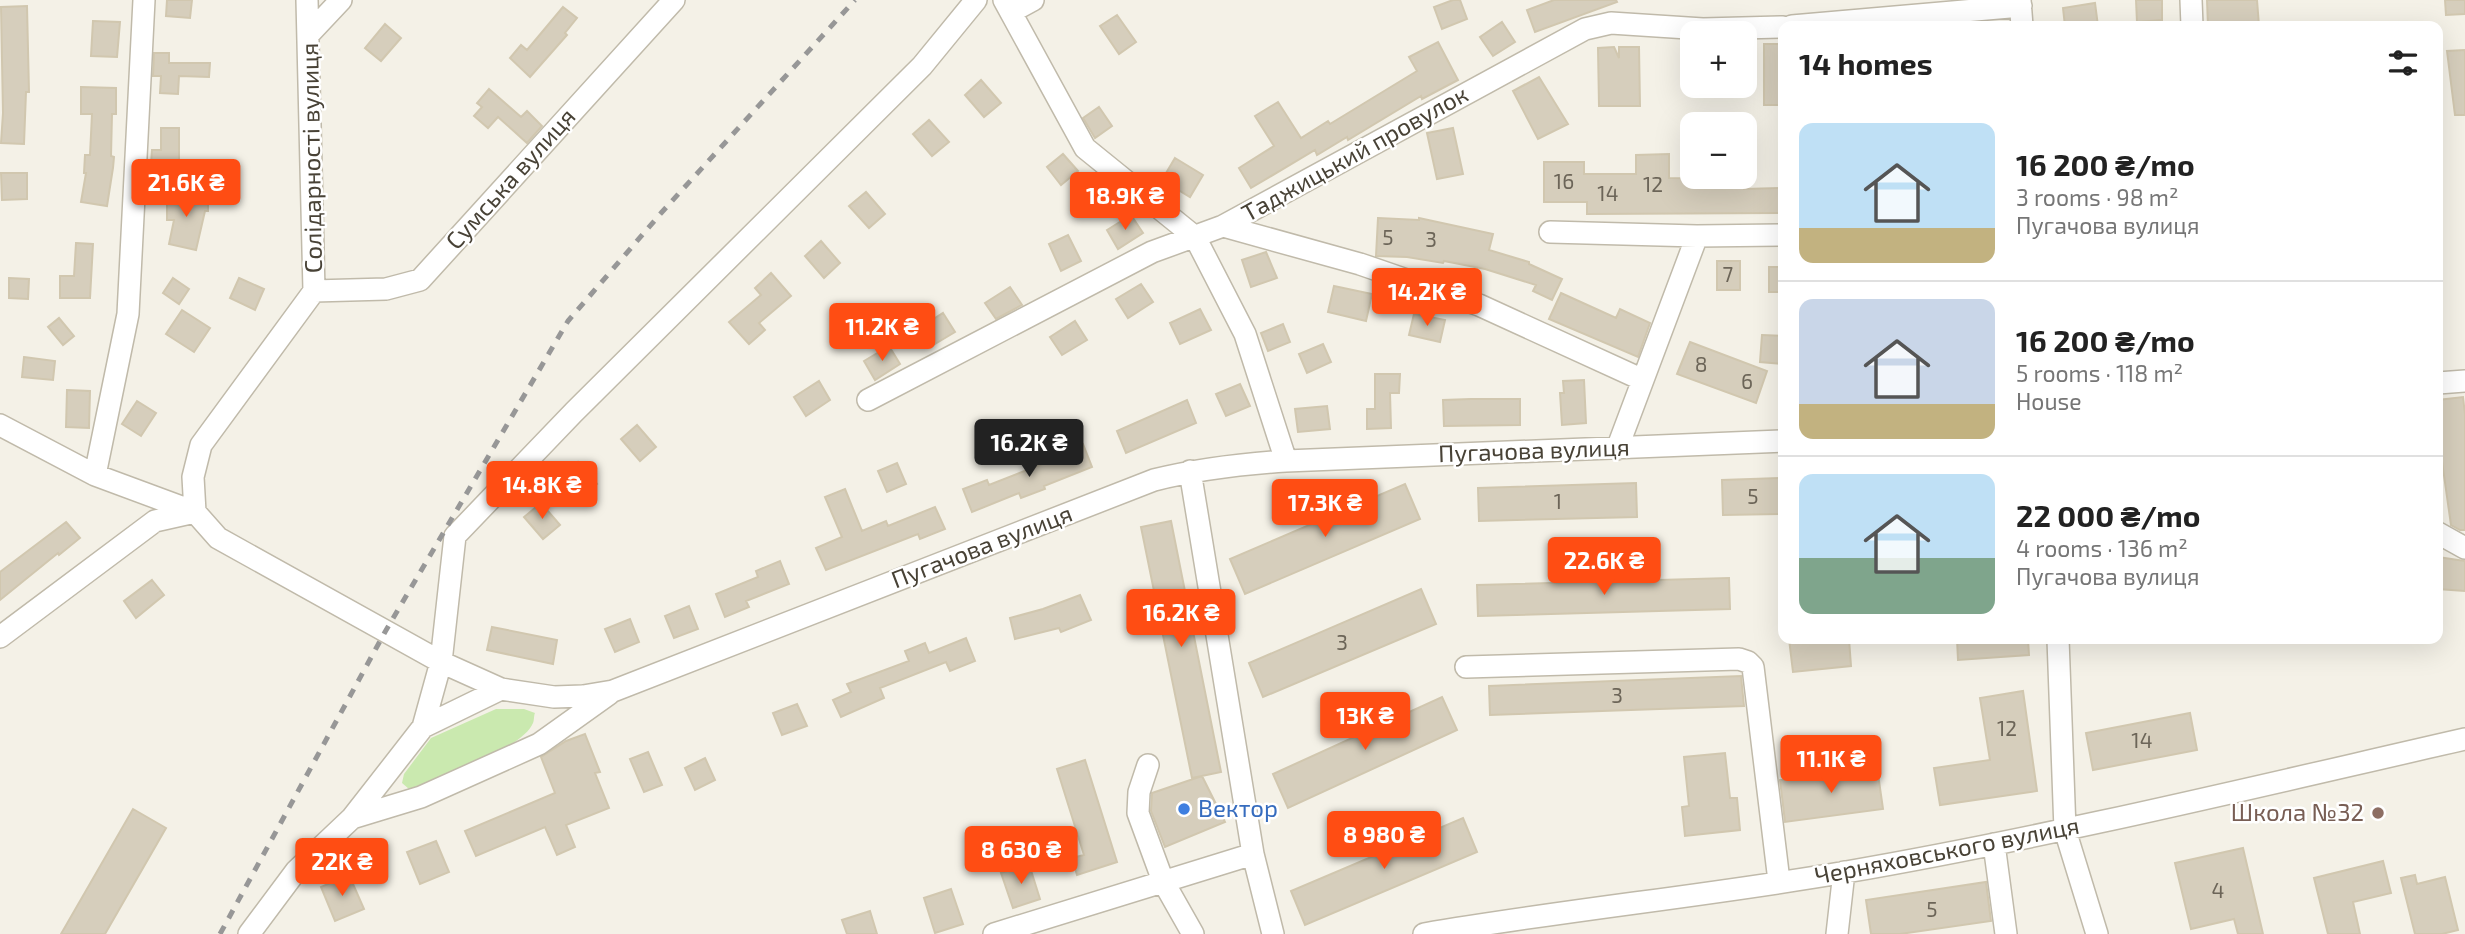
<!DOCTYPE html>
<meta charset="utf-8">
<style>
body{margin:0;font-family:"Exo 2",sans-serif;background:#f6f6f6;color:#222;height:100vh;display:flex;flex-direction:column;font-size:26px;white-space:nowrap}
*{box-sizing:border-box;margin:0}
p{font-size:23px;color:#767676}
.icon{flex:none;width:38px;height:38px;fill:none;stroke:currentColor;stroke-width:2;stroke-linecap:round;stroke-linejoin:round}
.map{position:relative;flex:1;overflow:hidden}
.side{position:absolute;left:1778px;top:21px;width:665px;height:623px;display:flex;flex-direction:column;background:#fff;border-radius:14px;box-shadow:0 7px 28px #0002}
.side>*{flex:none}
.buttons{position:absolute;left:1680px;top:21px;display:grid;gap:14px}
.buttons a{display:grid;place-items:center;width:77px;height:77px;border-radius:14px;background:#fff;box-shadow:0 7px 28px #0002;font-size:35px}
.price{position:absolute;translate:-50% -60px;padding:0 16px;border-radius:7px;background:#ff4d13;color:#fff;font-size:23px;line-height:46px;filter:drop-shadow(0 2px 4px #0008)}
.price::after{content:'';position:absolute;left:50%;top:42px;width:21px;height:16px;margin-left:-10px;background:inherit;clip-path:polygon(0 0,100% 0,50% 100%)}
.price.active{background:#222;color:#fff}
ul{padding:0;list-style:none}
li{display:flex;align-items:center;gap:21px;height:175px;padding:0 21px}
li+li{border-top:2px solid #e0e0e0}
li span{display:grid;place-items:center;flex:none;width:196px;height:140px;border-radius:14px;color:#555}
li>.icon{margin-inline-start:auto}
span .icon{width:84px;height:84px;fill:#fffc;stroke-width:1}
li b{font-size:30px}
h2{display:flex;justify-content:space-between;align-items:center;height:84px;padding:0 21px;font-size:30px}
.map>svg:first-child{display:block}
</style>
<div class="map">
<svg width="2465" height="934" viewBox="0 0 2465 934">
<rect width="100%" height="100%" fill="#f4f1e7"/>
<path fill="#cae9af" d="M496 709H524L535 713C534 714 534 722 533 723 523 749 436 780 409 789L402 783 404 774 431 738Z"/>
<path fill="#d6cebc" stroke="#d1c7af" stroke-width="2" d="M167 0H192L190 18 166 16Z
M1453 0H1460L1467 19 1442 29 1434 7Z
M1554 0H1616L1617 2 1535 32 1527 10Z
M2136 0H2162V20L2137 22Z
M2207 0H2257L2259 26H2208Z
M2445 0H2465V14L2446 15Z
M2095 3 2098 26H2065L2063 8Z
M27 6 29 92H26L24 144 1 143 3 113 1 7Z
M563 7 577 18 565 33 567 35 530 77 510 58 521 45 527 50Z
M1117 15 1136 42 1119 54 1100 26Z
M93 21 120 22 117 57 91 56Z
M1502 22 1515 42 1493 56 1480 37Z
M385 24 401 38 381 61 365 48Z
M1438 42 1458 80 1422 99 1421 96 1348 140 1347 137 1317 155 1315 150 1251 188 1239 168 1274 146 1255 116 1278 102 1301 138 1328 121 1330 124 1417 71 1409 57Z
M1764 44H1783V105H1764Z
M1614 47 1619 58V47H1639L1640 106H1599L1598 48Z
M2465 50V115H2455L2447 51Z
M154 53H169V63H210L209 77 179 76 178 94 160 93 161 76H153Z
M1539 77 1568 124 1538 139 1513 91Z
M981 80 1001 103 984 117 965 95Z
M81 87 116 88V114H112L111 156 114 157 113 168 107 206 81 202 86 173H84L85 155H90L92 114H81Z
M489 89 521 117 527 111 542 126 527 143 498 117 488 128 474 116 482 107 477 103Z
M1099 107 1112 126 1095 138 1083 118Z
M929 120 949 142 932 156 913 134Z
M161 128H179V183H159V164H151L152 150H161Z
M1453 128 1463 174 1437 179 1427 133Z
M1063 154 1078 171 1061 185 1047 167Z
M1669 154V178L1744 179V189L1783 188V213L1587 214V202H1544V162H1584V174H1636V155Z
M1175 158 1203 175 1190 197 1162 180Z
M1 173H27V199L2 200Z
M866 192 885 214 869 228 849 206Z
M167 196H208V211H205L196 250 169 244 174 220H167Z
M1131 215 1143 233 1118 249 1107 230Z
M1378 218 1419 220V218L1493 234 1489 250 1529 262V264L1562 279 1552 300 1533 291 1536 285 1485 269 1444 261 1443 263 1407 257 1376 256Z
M1068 235 1081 261 1061 271 1049 244Z
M821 241 840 263 824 278 805 256Z
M76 243 93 244 90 298H60V276H74Z
M1266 252 1277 278 1251 287 1242 260Z
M1717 261H1740V290H1717Z
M1769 267H1783V292H1769Z
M771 273 791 296 759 323 765 330 749 344 729 322 761 295 755 288Z
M9 278 29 279 28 299 9 298Z
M173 278 189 289 179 304 163 293Z
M239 278 264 289 255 310 230 298Z
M1141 284 1153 302 1128 318 1116 299Z
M1334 286 1372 294 1366 321 1328 312Z
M1010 287 1022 305 996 319 985 303Z
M1561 293 1616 318 1620 309 1650 323 1638 357 1549 319Z
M1200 309 1211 330 1180 344 1170 323Z
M182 310 210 328 194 352 166 334Z
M943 313 955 332 930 347 918 329Z
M1414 314 1445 320 1440 342 1409 335Z
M59 318 74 336 63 345 48 327Z
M1075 321 1087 340 1062 355 1050 337Z
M1283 324 1290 342 1268 351 1261 333Z
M1762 335 1783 336V364L1760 362Z
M1690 342 1767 371 1756 403 1677 374Z
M1323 344 1331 362 1307 373 1299 354Z
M889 346 900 364 875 380 864 361Z
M24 357 55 361 53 380 22 377Z
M1375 374H1400L1399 393H1390L1391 428 1367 429V409H1375Z
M1584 380 1586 423 1562 425 1560 393H1564L1563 381Z
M819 381 830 400 806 416 794 397Z
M1240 384 1250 406 1226 416 1216 394Z
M67 390 90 391 89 428 66 427Z
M2463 397 2465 414V530H2460L2451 525 2438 433V400Z
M1471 399H1520V425L1444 426 1443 400Z
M1187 400 1196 423 1126 453 1117 431Z
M137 401 156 413 141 436 122 424Z
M1327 406 1330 429 1298 432 1295 409Z
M637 425 656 447 640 461 621 439Z
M1083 444 1092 467 1044 486 1045 489 1021 498 1019 493 972 512 963 489 987 480 989 485 1060 457 1059 454Z
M578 462 597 484 580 498 561 476Z
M897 463 906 484 887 492 878 471Z
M1783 478V514L1723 515 1722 480Z
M1636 483 1637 517 1479 521 1478 488Z
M1405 484 1420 519 1245 594 1230 559Z
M845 489 862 531 886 521 888 526 935 507 945 529 920 539 918 534 826 570 816 548 842 537 825 497Z
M541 503 560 525 543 539 524 517Z
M1171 521 1221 772 1192 778 1141 527Z
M66 522 80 538 59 555 58 553 0 600V572Z
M2438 557 2465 561V591L2438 589Z
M780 561 789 584 746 601 749 607 725 617 716 594 758 577 756 571Z
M1729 578 1730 609 1478 616 1477 585Z
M152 580 164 595 136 618 124 601Z
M1421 589 1436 624 1263 697 1249 663Z
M1080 595 1091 620 1061 632 1059 628 1015 639 1010 618 1043 609Z
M689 606 698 629 674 638 665 616Z
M630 619 639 642 615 652 605 629Z
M492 627 557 640 553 664 487 650Z
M966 638 975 661 950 671 946 662 880 688 884 698 841 717 833 700 851 692 847 684 909 661 905 651 925 643 929 653Z
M1789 639H1849L1851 666 1793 672Z
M1957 639H2028L2029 655 1958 660Z
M1741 676 1744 706 1490 715 1489 686Z
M2023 691 2037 791 1940 805 1934 768 1990 760 1980 698Z
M1442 697 1457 730 1288 808 1273 774Z
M797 704 807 726 782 735 773 713Z
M2190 713 2197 750 2093 770 2086 733Z
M585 734 600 772 595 773 609 808 566 825 575 847 557 855 545 827 476 856 465 831 555 793 541 757 566 741Z
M648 752 662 785 644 792 630 759Z
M1725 753 1730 798H1737L1740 830 1685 836 1682 807 1689 806 1684 757Z
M705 758 715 780 695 790 685 768Z
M1085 760 1117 862 1077 875 1072 858 1084 855 1057 769Z
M1877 767 1883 809 1785 822 1780 780Z
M1202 776 1225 822 1165 847 1151 811 1152 793Z
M133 809 166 828 105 934H61Z
M1463 818 1477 852 1305 925 1291 891Z
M436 841 449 872 420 884 407 852Z
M2243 848 2263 934H2238L2234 919 2191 929 2175 863Z
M2383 861 2391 893 2353 902 2360 934H2328L2314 878Z
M1029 864 1040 899 1013 908 1001 873Z
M349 875 364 909 335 921 321 887Z
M2415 875 2417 884 2445 877 2458 930 2442 934H2415L2401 878Z
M1986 882 1991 921 1900 934H1871L1866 900Z
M951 889 963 924 935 933 924 898Z
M870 911 877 934H847L842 920Z"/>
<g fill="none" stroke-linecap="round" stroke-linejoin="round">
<g stroke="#c0baaa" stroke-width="24">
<path id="minor" d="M307 0 314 291 201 445 193 477 195 512 218 538 441 662 501 689 554 697 583 696 613 691 1154 480C1198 469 1241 464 1286 461L1783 441
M1004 0 1085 148 1195 237 1245 334 1286 461
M2020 0 2022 26
M2191 0 2192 26
M1011 12 1033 0
M1792 26 2021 6
M309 34 341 0
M1223 226 1360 264 1479 305 1643 380
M1550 232 1697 236 1783 235
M314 291 386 289 420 280 674 0
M2438 383 2465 381
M868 400 1152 252 1223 226 1585 29 1611 23 1703 29 1783 27
M0 425 95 475 195 512
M1617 449 1697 236
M1190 471 1253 854 1273 934
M95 475 128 314 144 0
M2438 533 2465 548
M0 637 155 521 195 512
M2058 639 2065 830 2097 934
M1466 667 1739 659 1748 662 1753 667 1779 881
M423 727 501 689
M1148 765 1139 792 1138 813 1163 881 1193 934
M352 818 421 797 539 744 609 694
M1994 844 2006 934
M249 934 296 871 352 818 423 727 441 662 455 536 574 412 922 66 976 0
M994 934 1253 854
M1424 934C1564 910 1706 896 1846 872 2054 836 2259 786 2465 739
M1837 934 1844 872"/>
</g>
<use href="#minor" stroke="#fff" stroke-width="21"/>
<path stroke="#979797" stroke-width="5" stroke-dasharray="9 9" stroke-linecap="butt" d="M220 934 385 632 568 321 662 212 855 0"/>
</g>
<circle fill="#3f7fe0" stroke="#fff" stroke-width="2.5" cx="1184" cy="809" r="7"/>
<circle fill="#8d6e63" stroke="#fff" stroke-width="2.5" cx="2378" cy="813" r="7"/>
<g text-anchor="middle" stroke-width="5" stroke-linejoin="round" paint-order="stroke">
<g font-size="21" fill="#6c6558">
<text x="1564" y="189">16</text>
<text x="1653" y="192">12</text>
<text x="1608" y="201">14</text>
<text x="1388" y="245">5</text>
<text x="1431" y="247">3</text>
<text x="1728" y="282">7</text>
<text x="1701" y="372">8</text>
<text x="1747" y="389">6</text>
<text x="1753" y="504">5</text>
<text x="1558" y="509">1</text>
<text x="1342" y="650">3</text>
<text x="1617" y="703">3</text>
<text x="2007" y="736">12</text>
<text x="2142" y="748">14</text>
<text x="2218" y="898">4</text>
<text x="1932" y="917">5</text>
</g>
<g font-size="24" fill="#484236" stroke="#fff">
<text transform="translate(1355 154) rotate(-29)" y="8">Таджицький провулок</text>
<text transform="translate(312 158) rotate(-91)" y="8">Солідарності вулиця</text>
<text transform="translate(511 179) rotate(-48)" y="8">Сумська вулиця</text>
<text transform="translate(1534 451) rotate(-2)" y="8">Пугачова вулиця</text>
<text transform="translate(982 547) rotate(-21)" y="8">Пугачова вулиця</text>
<text transform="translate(1947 851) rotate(-11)" y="8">Черняховського вулиця</text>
</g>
<g font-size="24" fill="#366cbe" stroke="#fff" text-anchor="start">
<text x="1198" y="817">Вектор</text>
</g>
<g font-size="24" fill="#785e54" stroke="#fff" text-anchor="end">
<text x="2364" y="821">Школа №32</text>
</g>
</g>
</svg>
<div class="buttons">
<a>+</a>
<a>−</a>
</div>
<b class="price" style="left:186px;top:219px">21.6K ₴</b>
<b class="price" style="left:1125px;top:232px">18.9K ₴</b>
<b class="price" style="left:1427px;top:328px">14.2K ₴</b>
<b class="price" style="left:882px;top:363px">11.2K ₴</b>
<b class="price active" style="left:1029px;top:479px">16.2K ₴</b>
<b class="price" style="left:542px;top:521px">14.8K ₴</b>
<b class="price" style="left:1325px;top:539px">17.3K ₴</b>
<b class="price" style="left:1604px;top:597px">22.6K ₴</b>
<b class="price" style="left:1181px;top:649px">16.2K ₴</b>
<b class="price" style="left:1365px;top:752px">13K ₴</b>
<b class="price" style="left:1831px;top:795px">11.1K ₴</b>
<b class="price" style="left:1384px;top:871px">8 980 ₴</b>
<b class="price" style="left:1021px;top:886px">8 630 ₴</b>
<b class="price" style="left:342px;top:898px">22K ₴</b>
<section class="side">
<h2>14 homes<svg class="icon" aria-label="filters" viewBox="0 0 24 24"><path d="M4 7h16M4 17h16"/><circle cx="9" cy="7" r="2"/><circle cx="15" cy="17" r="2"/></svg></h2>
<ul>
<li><span style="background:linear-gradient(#bfe0f5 75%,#c2b280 0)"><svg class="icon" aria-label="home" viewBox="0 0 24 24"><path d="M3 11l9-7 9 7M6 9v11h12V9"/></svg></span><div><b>16 200 ₴/mo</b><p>3 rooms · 98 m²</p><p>Пугачова вулиця</p></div></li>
<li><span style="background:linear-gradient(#c9d6e8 75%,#c2b280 0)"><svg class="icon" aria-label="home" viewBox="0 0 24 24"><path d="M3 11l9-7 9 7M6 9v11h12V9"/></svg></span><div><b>16 200 ₴/mo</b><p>5 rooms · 118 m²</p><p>House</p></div></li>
<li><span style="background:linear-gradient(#bfe0f5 60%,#7fa58c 0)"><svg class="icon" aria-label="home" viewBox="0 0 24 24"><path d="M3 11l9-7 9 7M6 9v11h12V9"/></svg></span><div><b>22 000 ₴/mo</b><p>4 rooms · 136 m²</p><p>Пугачова вулиця</p></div></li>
</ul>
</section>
</div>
